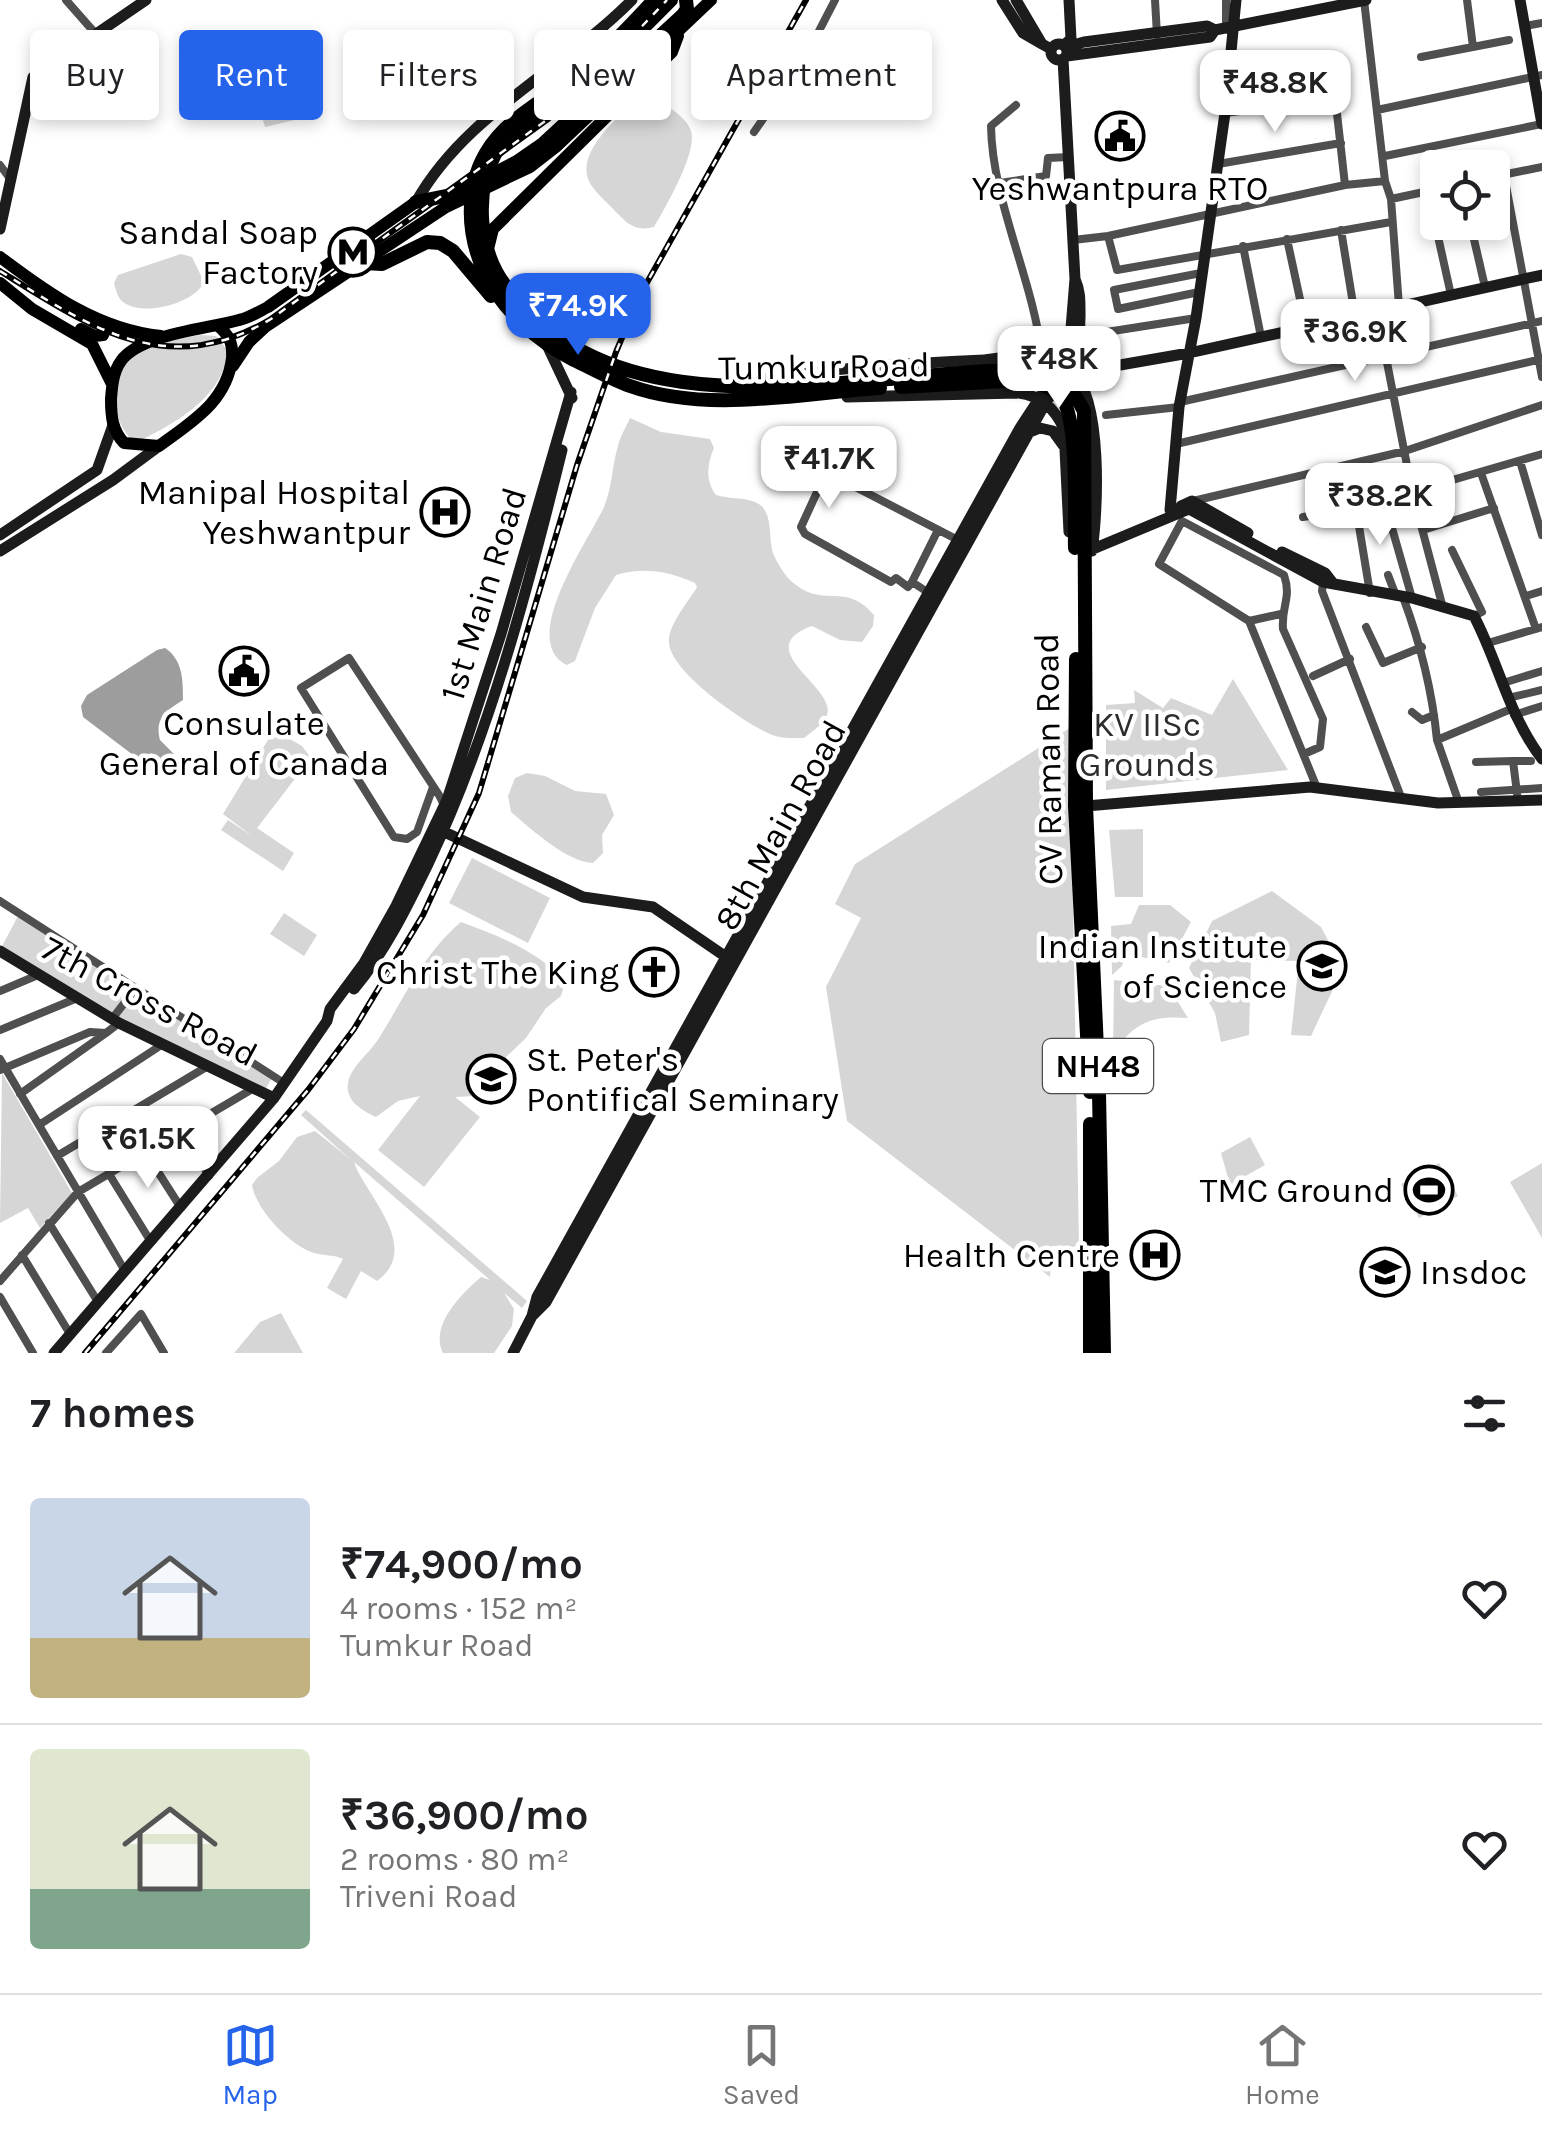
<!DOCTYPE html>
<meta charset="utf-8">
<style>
body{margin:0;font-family:Karla,sans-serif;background:#f6f6f6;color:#202124;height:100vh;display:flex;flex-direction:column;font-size:38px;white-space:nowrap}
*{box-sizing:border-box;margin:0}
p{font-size:32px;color:#757577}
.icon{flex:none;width:55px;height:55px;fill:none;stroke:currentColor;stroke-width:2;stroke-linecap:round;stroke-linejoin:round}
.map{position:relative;height:1353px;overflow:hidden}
.side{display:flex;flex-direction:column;background:#fff;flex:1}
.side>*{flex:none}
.banner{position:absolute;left:30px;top:30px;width:1000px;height:90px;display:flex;gap:20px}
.buttons{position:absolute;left:1420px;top:150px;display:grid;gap:20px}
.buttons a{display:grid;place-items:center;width:90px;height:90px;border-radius:10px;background:#fff;box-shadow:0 5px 15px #0003;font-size:50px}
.price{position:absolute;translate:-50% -85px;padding:0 22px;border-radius:20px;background:#fff;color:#222;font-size:32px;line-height:65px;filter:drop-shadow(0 2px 5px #0008)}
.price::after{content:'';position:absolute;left:50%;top:60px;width:30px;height:22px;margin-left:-15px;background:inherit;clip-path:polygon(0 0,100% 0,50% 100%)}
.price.active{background:#2563eb;color:#fff}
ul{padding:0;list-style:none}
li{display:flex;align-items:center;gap:30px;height:250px;padding:0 30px}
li+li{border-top:2px solid #e0e0e0}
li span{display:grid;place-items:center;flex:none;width:280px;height:200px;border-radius:10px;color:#555}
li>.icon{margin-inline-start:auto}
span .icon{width:120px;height:120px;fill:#fffc;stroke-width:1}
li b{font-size:42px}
h2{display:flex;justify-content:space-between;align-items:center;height:120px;padding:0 30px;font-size:42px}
.tag{padding:0 35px;border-radius:10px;background:#fff;box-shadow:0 5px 15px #0003;font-size:35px;line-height:90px}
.tag.active{background:#2563eb;color:#fff}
.tabs{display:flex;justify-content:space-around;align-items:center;height:140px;border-top:2px solid #e0e0e0;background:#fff;font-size:28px;color:#757577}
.tabs a{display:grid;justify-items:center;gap:5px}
.tabs .active{color:#2563eb}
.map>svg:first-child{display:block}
</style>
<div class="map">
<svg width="1542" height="1353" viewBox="0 0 1542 1353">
<rect width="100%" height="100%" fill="#fff"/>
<path fill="#d6d6d6" d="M299 85 307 117 265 127 256 96Z
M649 94C662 103 686 115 691 131 698 152 665 208 654 227 634 232 627 223 614 210 606 201 593 191 588 179 577 148 626 108 649 94Z
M181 254 192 257 204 282C195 303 146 316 126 304 118 300 116 291 114 283L118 275Z
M201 335 216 336 228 351C223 398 174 424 135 443 122 431 116 418 116 400 116 349 158 341 201 335Z
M630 418 661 432 710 439 714 448C707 464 705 480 716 495 728 499 743 497 755 502 774 509 768 538 773 553 776 561 784 574 790 580 823 611 845 580 874 615L873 626 862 642 840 640 812 626C748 649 837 687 827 715 823 725 811 732 804 738 793 738 782 739 772 735 746 724 671 673 669 643 667 626 689 601 697 587L695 583C668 571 644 567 616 575L595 608 575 661 567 665C517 641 589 540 604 507 612 488 612 466 618 446 620 437 626 427 630 418Z
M887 432 893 482 846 463 844 435Z
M1233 679 1288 770 1106 790V705L1135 703 1134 690 1163 708 1171 698 1212 715Z
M1070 728 1079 1247 1052 1246 1050 1277 847 1121 826 987 861 918 835 904 855 864Z
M274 730 302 746 311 758 257 828 294 853 283 871 221 830 228 820 252 836 223 814Z
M527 773 545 776 575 791 606 794 614 815 602 835 603 853 593 863C567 862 531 829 511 812L508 796 515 778Z
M1143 829V897H1115L1109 830Z
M472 858 550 898 528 943 449 903Z
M1272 891 1321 927 1343 968 1311 1036 1291 1035 1299 961 1251 960 1249 1035 1221 1042 1215 1013 1189 968 1212 921Z
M1139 905H1170L1191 922 1169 963 1127 954 1122 966 1112 975 1111 926 1131 924Z
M284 913 317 935 304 956 270 934Z
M18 916 272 1078 265 1090 77 996 1 948Z
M461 922C497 935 540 952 565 982L561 996 546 1008 526 1038 501 1062 474 1096 455 1097 480 1117 424 1187 378 1150 420 1096 398 1101 376 1117C363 1111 345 1101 348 1083 351 1066 370 1053 379 1038 405 997 423 954 461 922Z
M1114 980 1168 986 1188 1018C1151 1015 1133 1023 1113 1054Z
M2 1073 72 1193 40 1228 28 1208 0 1223Z
M306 1110 527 1301 522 1308 504 1293 514 1309 512 1326 494 1353H443C429 1326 462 1293 481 1277L490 1280 354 1162C365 1195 423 1247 377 1281L361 1271 346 1299 327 1288 343 1259C333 1254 321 1256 311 1252 288 1243 256 1209 252 1185L257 1178 279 1161 297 1137 315 1131 350 1159 301 1115Z
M1250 1137 1265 1165 1230 1185 1221 1153Z
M1439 1163 1458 1196 1419 1218 1401 1184Z
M1542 1163V1238L1510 1182Z
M281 1313 303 1353H234L260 1322Z"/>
<path fill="#9d9d9d" d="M165 648C183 660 183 680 183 700 168 710 154 717 160 740L174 754 162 777 83 717 81 706 87 695 157 650Z"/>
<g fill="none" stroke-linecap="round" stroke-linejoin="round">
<path stroke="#4f4f4f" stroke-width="8" d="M66 0 95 33
M1155 0 1157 35
M1226 0V28
M1364 0 1385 181 1391 199 1399 306
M1467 0 1473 47
M1525 26 1542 23
M1421 57 1509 40
M1226 89 1332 69 1345 185
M1016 105 991 126C992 201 1033 279 1042 356
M1377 110 1542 75
M1225 113 1336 98
M754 132 805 58 835 0
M1385 156 1542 124
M1218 164 1341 143
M0 165 11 180
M1504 175 1542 377
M1492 177 1542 167
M1000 183 1046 176 1048 158 1069 157
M1391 199 1438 189
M1470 222 1485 287
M1435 223 1451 295
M1341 230 1355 316
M1108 236 1117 270 1391 222
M1287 239 1306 327
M1073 240 1108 236 1345 185 1385 181
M1243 246 1261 337
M1199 292 1118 309 1114 290 1201 273
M1377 311 1412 491 1443 608
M1081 336 1196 318
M1180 402 1542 321
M1106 415 1179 407
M1176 444 1542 359
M1520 461 1542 535
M1481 473 1536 629
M1384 500 1412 598
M1193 501 1405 451 1542 405
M1356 508 1370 593
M1303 517 1356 508 1542 454
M1423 530 1494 508
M1452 550 1482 612 1474 616
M1388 575 1396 596
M1324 577 1322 591 1401 797
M912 582 938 530
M929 593 912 582 908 587 896 578 891 582 805 534 801 527 818 490 828 478H838L958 540
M1526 596 1542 591
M1403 597C1421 645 1432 689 1437 740
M1249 621 1281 614
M1366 627 1383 663 1422 647
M1488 643 1542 627
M1313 676 1350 659
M1503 683 1542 671
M1508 698 1542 690
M1412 712 1422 720 1434 715
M1514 715 1542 706
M1304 754 1320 747 1323 719 1283 629C1281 606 1292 598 1284 575L1182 521 1159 564 1249 621 1317 788
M1513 761H1531
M1476 762 1513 761 1518 801
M433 787 417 832 407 839 394 837 301 688 349 658 439 795 444 805
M1481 792 1542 788
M1459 803 1437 740 1511 709
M0 901 284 1083
M0 991 38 975
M112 1019 136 988
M0 1030 75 999
M0 1059 125 1271
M0 1070 90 1032 106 1033 119 1023
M20 1094 106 1033
M39 1125 163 1044
M182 1130 209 1176
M146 1153 181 1208
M57 1156 208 1066
M109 1174 151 1242
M49 1223 98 1302
M22 1255 70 1334
M0 1281 78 1192 254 1088
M0 1297 33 1353
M106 1353 141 1314 164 1353"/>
<path stroke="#1c1c1c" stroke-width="11" d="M1002 0 1023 33 1042 44
M1016 0 1042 44 1051 49
M1520 0 1542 124
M1051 52a8 8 0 1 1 16 0a8 8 0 1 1-16 0Z
M1064 45 1071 39 1069 0
M1066 47 1084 42 1207 26 1215 30
M1067 56 1210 37 1215 30 1366 0
M416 202C465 114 563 70 632 0
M0 229 33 77 146 0
M546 343 572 398
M1074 373 1189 353 1542 275
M754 385 761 379C834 368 909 363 984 360 1001 359 1020 352 1037 355 1048 356 1064 363 1072 371 1103 401 1098 510 1092 551
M847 397 1019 393C1041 396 1055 408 1064 429L1069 532
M1030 432 1040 428 1053 431 1063 445
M1181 506 1192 501 1248 533
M1170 510 1179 407 1196 318 1225 113 1236 0
M0 535 97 470 113 425
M1093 549 1189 509 1323 582 1412 598 1474 616C1499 664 1509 716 1542 759
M0 551 113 480 159 446
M1282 552 1325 573 1332 582
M1086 806 1310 787 1438 803 1542 800
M438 829 583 897 653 907 732 961
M0 951 119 1023 274 1098
M354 989C385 952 407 907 428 864 490 733 528 589 562 450
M532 1316 546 1302 1046 402C1071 368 1081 355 1080 311 1080 299 1080 290 1075 279L1063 59
M54 1353 274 1098 327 1021 330 1009 364 963 396 906 447 800 501 634 571 392
M513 1353 532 1316 537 1297 1020 428 1069 353 1075 279"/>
<path stroke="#000" stroke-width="12" d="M488 249 493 229 672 52 678 36
M0 257C49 294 99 330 161 336
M0 283 32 309 92 344 112 384
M217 325C229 335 233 342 232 358 227 402 191 422 159 446L124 443C112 430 111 416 111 399 112 386 113 372 121 361 140 334 208 329 239 320 249 318 258 312 268 307L416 202
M81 329 95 336 103 335 105 329 98 320
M233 366 249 342 265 327 446 207 530 167 557 146 711 0"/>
<path stroke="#000" stroke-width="14" d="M654 0C632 24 609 48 584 70 553 96 506 117 486 153 465 189 467 234 484 271 501 309 537 341 574 360 593 369 611 379 630 386 709 414 799 393 880 388
M671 0C641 31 610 60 577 87 554 106 509 129 495 154 474 193 479 250 504 284 622 445 865 368 1033 370 1059 375 1072 387 1084 411L1086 806 1099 1093 1104 1353
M416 202 456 194 517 162 543 144 683 15 687 9 686 0
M365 263 382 264 427 242 440 243 453 251 491 296
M901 387 1022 380C1035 383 1049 385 1059 394 1080 414 1074 515 1075 548
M1076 659 1075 806 1090 1092
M1090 1124V1353"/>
<g stroke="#000" stroke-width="6">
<path id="rail" d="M0 271C90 327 167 381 271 319L548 119 588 83 667 0
M85 1353 308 1090 354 1029 423 915 479 793 577 465 616 352 640 295 806 0"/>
</g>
<use href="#rail" stroke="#fff" stroke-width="2.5" stroke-dasharray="8" stroke-linecap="butt"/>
</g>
<defs>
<g id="civic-ring" transform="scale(2.5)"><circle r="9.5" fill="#fff" stroke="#000" stroke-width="1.5"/><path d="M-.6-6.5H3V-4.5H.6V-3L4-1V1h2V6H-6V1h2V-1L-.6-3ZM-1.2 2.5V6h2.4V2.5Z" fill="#000"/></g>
<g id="metro-ring" transform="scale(2.5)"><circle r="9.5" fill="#fff" stroke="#000" stroke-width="1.5"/><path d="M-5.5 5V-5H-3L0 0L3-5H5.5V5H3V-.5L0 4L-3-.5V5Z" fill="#000"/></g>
<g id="hospital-ring" transform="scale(2.5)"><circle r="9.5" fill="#fff" stroke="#000" stroke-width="1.5"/><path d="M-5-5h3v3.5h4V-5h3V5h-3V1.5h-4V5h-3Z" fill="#000"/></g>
<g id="university-ring" transform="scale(2.5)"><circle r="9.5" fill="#fff" stroke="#000" stroke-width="1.5"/><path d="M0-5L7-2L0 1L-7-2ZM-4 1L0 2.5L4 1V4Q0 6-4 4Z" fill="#000"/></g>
<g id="church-ring" transform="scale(2.5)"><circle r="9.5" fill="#fff" stroke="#000" stroke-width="1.5"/><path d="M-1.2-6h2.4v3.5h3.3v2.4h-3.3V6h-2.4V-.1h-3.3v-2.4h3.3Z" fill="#000"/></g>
<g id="stadium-ring" transform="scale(2.5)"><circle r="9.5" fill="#fff" stroke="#000" stroke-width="1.5"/><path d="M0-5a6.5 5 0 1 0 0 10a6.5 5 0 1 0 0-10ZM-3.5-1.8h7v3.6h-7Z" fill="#000"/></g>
</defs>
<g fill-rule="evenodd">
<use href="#civic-ring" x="1120" y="136"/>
<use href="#metro-ring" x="353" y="252"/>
<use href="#hospital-ring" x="445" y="512"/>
<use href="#civic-ring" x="244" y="671"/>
<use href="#university-ring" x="1322" y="966"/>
<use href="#church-ring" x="654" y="972"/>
<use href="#university-ring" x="491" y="1079"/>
<use href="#stadium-ring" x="1429" y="1190"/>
<use href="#hospital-ring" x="1155" y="1255"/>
<use href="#university-ring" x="1385" y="1272"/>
</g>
<g text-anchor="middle" stroke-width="9" stroke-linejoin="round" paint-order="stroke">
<rect fill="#fff" stroke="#4c4c4c" stroke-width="2.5" x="1043" y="1039" width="110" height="54" rx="8"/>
<g font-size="32" font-weight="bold" fill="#000">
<text x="1098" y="1077">NH48</text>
</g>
<g font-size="35" fill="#000" stroke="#fff" text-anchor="end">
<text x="1120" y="200" text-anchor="middle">Yeshwantpura RTO</text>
<text x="318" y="244">Sandal Soap<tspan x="318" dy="40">Factory</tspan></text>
<text x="410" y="504">Manipal Hospital<tspan x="410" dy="40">Yeshwantpur</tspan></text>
<text x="244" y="735" text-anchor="middle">Consulate<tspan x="244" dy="40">General of Canada</tspan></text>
<text x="1287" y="958">Indian Institute<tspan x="1287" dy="40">of Science</tspan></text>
<text x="619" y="984">Christ The King</text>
<text x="526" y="1071" text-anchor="start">St. Peter's<tspan x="526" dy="40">Pontifical Seminary</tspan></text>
<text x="1394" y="1202">TMC Ground</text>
<text x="1120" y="1267">Health Centre</text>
<text x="1420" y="1284" text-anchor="start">Insdoc</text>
</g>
<g font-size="35" fill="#000" stroke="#fff">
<text transform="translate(824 366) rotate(-1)" y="12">Tumkur Road</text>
<text transform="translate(483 594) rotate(-73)" y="12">1st Main Road</text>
<text transform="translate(1048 759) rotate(-91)" y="12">CV Raman Road</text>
<text transform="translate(780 825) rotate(-61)" y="12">8th Main Road</text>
<text transform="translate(150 1001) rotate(28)" y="12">7th Cross Road</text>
</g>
<g font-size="35" fill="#2d2d2d" stroke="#fff">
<text x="1147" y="736">KV IISc<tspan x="1147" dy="40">Grounds</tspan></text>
</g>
</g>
</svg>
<div class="buttons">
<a><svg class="icon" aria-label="locate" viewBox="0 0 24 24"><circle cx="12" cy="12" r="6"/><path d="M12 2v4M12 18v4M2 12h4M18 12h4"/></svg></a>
</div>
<b class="price" style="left:1275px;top:135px">₹48.8K</b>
<b class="price active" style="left:578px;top:358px">₹74.9K</b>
<b class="price" style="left:1355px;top:384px">₹36.9K</b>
<b class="price" style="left:1059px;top:411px">₹48K</b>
<b class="price" style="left:829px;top:511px">₹41.7K</b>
<b class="price" style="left:1380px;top:548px">₹38.2K</b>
<b class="price" style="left:148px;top:1191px">₹61.5K</b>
<div class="banner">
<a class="tag">Buy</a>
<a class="tag active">Rent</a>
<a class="tag">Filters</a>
<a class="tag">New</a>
<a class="tag">Apartment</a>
</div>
</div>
<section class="side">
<h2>7 homes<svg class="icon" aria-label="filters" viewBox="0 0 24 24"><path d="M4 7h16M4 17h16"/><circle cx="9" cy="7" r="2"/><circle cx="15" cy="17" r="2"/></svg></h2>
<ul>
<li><span style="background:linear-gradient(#c9d6e8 70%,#c2b280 0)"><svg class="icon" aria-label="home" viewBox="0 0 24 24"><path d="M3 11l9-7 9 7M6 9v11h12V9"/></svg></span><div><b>₹74,900/mo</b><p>4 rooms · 152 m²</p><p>Tumkur Road</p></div><svg class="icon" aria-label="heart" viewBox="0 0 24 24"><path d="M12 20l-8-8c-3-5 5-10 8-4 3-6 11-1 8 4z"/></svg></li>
<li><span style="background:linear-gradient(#dfe7d0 70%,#7fa58c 0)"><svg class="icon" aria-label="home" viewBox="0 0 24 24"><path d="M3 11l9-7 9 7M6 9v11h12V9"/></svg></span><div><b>₹36,900/mo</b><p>2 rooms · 80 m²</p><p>Triveni Road</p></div><svg class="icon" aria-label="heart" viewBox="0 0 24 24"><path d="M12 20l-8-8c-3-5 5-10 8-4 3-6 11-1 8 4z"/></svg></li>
</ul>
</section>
<nav class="tabs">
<a class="active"><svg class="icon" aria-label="map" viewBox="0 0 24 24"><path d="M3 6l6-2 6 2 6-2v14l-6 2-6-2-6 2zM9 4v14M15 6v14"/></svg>Map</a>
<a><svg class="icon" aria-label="saved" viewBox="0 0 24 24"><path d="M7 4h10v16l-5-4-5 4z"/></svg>Saved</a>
<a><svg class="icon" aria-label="home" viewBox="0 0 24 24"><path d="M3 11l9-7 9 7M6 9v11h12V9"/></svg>Home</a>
</nav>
